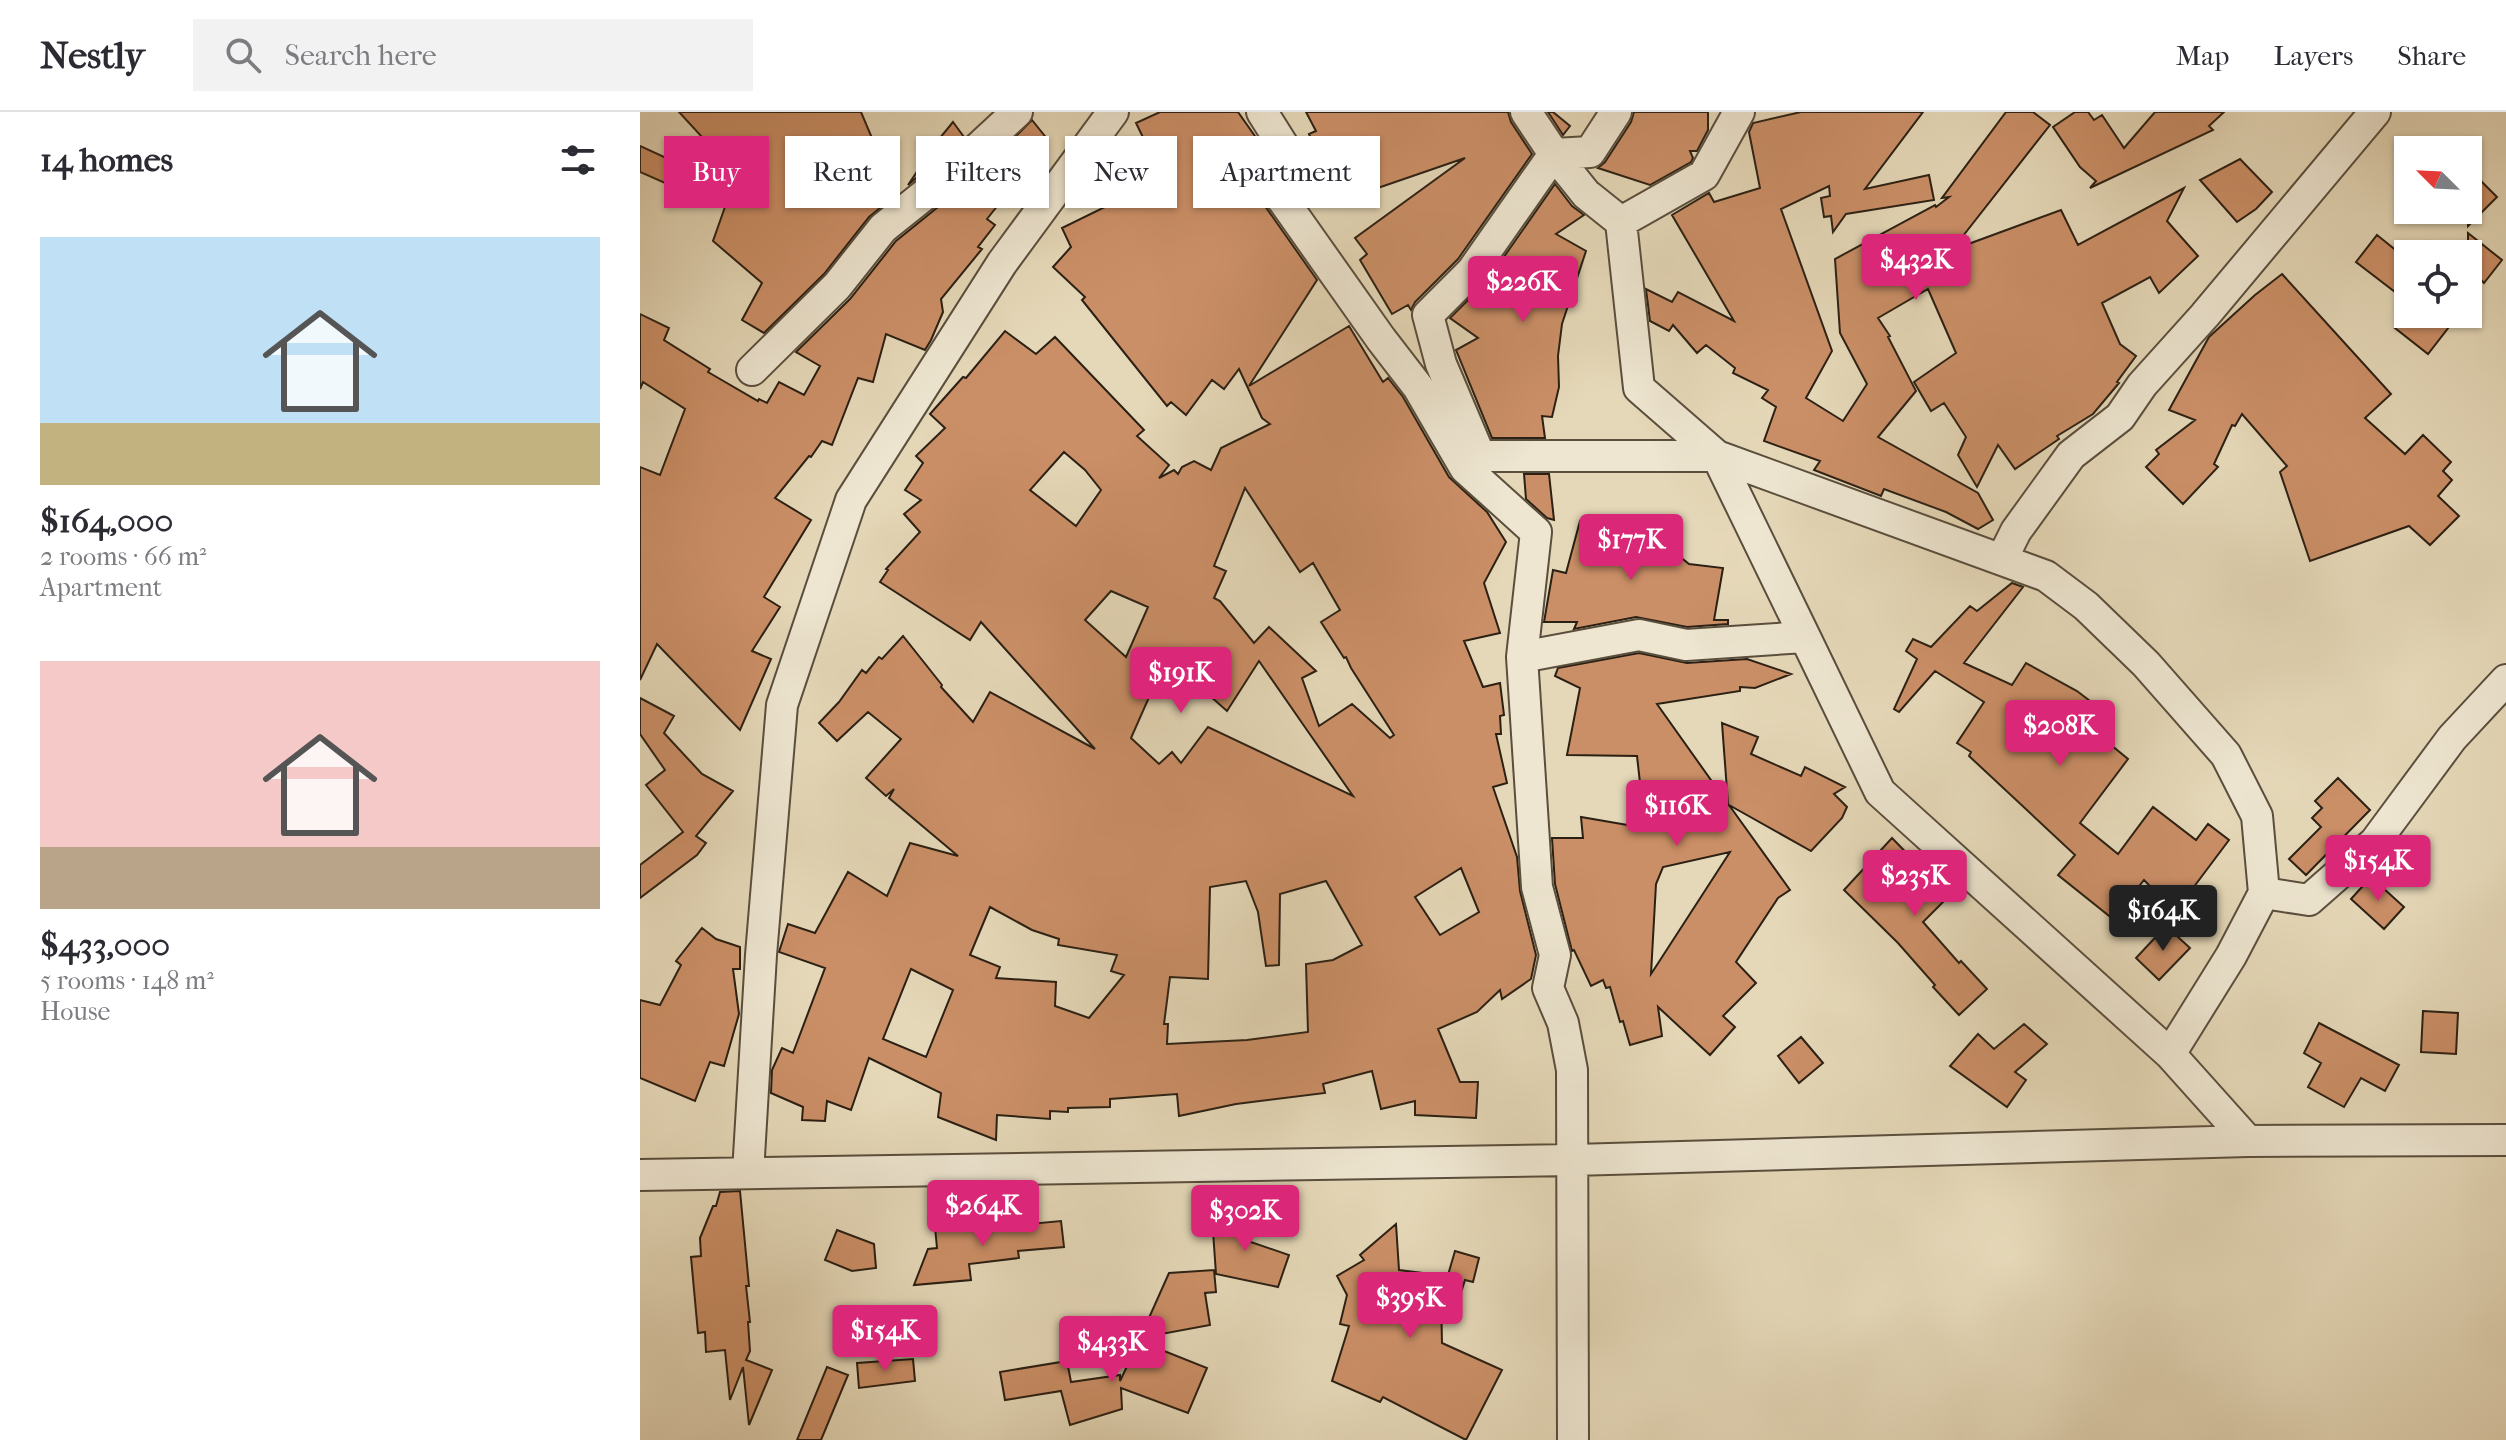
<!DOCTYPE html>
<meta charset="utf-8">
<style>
body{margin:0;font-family:"IM FELL French Canon",serif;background:#f2f2f3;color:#2b2b33;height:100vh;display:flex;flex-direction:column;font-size:30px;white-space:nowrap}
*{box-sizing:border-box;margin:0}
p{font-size:26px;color:#7c7c81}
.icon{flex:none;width:44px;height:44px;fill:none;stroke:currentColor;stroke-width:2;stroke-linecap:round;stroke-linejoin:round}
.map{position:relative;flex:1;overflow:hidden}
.drawer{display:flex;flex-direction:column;background:#fff;width:640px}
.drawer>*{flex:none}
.hud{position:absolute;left:24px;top:24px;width:760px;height:72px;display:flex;gap:16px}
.needle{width:52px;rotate:294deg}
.controls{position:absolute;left:1754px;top:24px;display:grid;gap:16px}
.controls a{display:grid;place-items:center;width:88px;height:88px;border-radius:0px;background:#fff;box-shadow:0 2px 6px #0004;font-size:40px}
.price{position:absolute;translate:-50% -68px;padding:0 18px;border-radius:8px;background:#db2777;color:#fff;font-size:26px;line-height:52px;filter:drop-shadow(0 2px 4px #0008)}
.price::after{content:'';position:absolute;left:50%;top:48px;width:24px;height:18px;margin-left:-12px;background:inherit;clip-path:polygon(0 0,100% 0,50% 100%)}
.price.on{background:#222;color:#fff}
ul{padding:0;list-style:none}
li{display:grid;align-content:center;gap:16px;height:424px;padding:0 40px}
li span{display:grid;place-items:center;height:248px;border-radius:0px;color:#555}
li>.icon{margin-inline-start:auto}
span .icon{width:144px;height:144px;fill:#fffc;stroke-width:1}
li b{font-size:34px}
h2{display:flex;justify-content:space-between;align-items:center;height:96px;padding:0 40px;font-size:34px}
.chip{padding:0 28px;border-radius:0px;background:#fff;box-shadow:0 2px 6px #0004;font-size:28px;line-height:72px}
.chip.on{background:#db2777;color:#fff}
header{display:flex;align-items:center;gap:48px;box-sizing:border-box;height:112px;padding:0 40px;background:#fff;border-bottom:2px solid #e1e1e2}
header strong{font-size:38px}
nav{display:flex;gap:44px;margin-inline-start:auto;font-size:28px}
.search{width:560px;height:72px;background:#f2f2f3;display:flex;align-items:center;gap:20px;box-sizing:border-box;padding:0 28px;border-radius:0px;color:#7c7c81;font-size:30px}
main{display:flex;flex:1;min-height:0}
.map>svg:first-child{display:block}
</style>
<header>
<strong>Nestly</strong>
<div class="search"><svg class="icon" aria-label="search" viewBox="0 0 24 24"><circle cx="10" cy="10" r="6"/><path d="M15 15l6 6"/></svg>Search here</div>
<nav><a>Map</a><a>Layers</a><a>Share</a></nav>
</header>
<main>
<section class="drawer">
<h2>14 homes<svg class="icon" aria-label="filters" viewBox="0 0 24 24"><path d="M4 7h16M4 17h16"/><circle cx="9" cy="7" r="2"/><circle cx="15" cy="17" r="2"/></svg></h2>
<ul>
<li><span style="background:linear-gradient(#bfe0f5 75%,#c2b280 0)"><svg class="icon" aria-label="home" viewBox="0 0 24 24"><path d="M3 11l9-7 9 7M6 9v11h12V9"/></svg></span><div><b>$164,000</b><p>2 rooms · 66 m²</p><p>Apartment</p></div></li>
<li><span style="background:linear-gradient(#f6c9c9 75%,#b9a48a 0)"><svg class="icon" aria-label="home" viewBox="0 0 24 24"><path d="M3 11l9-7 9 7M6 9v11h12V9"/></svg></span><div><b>$433,000</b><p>5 rooms · 148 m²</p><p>House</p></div></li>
</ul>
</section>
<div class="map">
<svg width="1866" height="1328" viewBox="0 0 1866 1328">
<rect width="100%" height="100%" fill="#e5d8b8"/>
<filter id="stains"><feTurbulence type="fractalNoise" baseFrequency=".0025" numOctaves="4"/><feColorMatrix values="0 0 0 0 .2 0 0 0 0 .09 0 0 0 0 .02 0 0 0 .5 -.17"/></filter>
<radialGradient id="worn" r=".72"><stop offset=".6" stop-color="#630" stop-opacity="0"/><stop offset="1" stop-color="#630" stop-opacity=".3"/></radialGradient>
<path fill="#cb8f67" stroke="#2b2014" stroke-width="2" fill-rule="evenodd" d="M39 0H221L256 83 229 105 184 162 124 221 102 208 122 171 73 129 92 75 119 87Z
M520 0H598L624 37 613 45 624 61 622 83 625 94 677 168 609 274 709 214 743 270 748 266 763 285 809 365 847 400 866 430 844 471 860 521 824 529 843 575 860 571 864 603 860 604 861 622H856L867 671 853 675 877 745 880 779 896 843 891 867 862 887 860 878 837 900 798 917 820 970H838L836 1006 775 1003V989L741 997 732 959 683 972 685 981 596 992 539 1004 537 982 470 987V995L428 996V1000L410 999V1007L357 1003 356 1028 298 1005 301 981 229 946 211 998 187 989 185 1009 162 1008 163 995 131 981 132 958 142 936 153 941 185 856 139 840 148 812 175 821 208 760 247 784 270 731 318 744 249 686 254 677 246 684 226 666 261 627 228 600 197 629 179 611 199 590 222 558 226 561 239 545 242 547 263 524 302 573 301 575 333 610 350 580 455 637 341 510 330 528 240 470 248 458 246 457 280 420 264 402 281 388 265 378 283 351 276 344 305 316 290 302 323 265 326 266 365 219 396 242 415 225 504 318 497 324 529 353 519 366 534 358 538 362 542 355 554 349 571 358 581 336 630 312 622 306 599 257 584 277 572 268 546 303 531 290 527 294 442 188 445 185 413 155 431 135 422 116 463 96 454 91 515 50 496 11ZM424 340 445 358 461 378 436 414 390 378ZM605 376 660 460 673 451 700 498 681 510 704 546 706 545 711 556 754 623 750 626 712 592 679 614 662 566 676 559 629 515 614 531 580 489 574 486 586 459 574 454ZM471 479 508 495 486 545 445 508ZM619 549 669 621 713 684 568 615 541 651 532 640 519 652 491 626 510 583 513 584 521 565 529 568 535 553 587 599ZM821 756 839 800 800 823 775 785ZM606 769 618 800 626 854 639 853 640 782 686 769 722 833 693 848 666 852 668 920 607 928 527 932 528 912H524L530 865 568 867 570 775ZM350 795 392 818 419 827 418 833 477 843 471 859 484 863 449 906 415 894 416 870 356 866 360 855 330 843ZM271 857 313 878 286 945 243 927Z
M666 0H868L871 10 892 42 818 147 775 190 771 198 768 193 752 202 720 148 727 142 715 126 825 46 703 88 696 65 689 68 669 22 676 19Z
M908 0H913L930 14 923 23Z
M994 0H1068V18L1057 39H1050L1053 46 1051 50 1010 73 958 56 965 50 991 10Z
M1161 0H1283L1225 77 1289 63 1294 88 1206 102 1193 120 1191 104 1184 105 1181 86 1190 84 1189 74 1141 97 1192 239 1166 286 1203 309 1227 272 1200 221 1195 147 1295 93 1296 95 1309 85 1302 86 1366 0H1393L1410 13 1312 138 1421 98 1438 133 1544 76 1527 109 1558 144 1519 181 1510 165 1462 191 1480 232 1496 244 1477 270 1479 271 1453 302 1417 324 1419 327 1375 357 1358 333 1337 375 1318 343 1326 325 1304 291 1291 299 1274 270 1316 241 1288 177 1238 206 1250 224 1248 225 1276 279 1238 325 1338 381 1353 408 1338 417 1306 400 1244 377 1241 384 1174 358 1180 349 1124 329 1136 295 1122 286 1128 278 1093 261 1095 256 1066 233 1057 241 1033 213 1029 219 1010 209 1006 177 1032 190 1038 180 1094 209 1032 103 1069 81 1074 90 1120 76 1109 20 1113 11Z
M1435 0H1448L1454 8 1462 3 1484 36 1515 0H1584L1569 14 1573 18 1450 76 1456 69 1440 55 1413 15Z
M392 8 408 28 375 49 359 41Z
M313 10 324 25 268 73 299 27Z
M0 34 35 50 25 71 0 60Z
M1600 47 1632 80 1616 97 1597 110 1560 68Z
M345 54 366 83 347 107 355 113 338 135 342 137 301 187 303 200 291 228 285 238 246 222 233 270 218 266 192 333 182 329 171 345 169 344 135 386 171 408 124 485 140 495 112 539 131 547 100 618 17 532 0 568V355L20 363 45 297 3 270 0 277V202L29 216 24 228 70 257 68 260 118 289 119 287 127 291 139 270 164 283 180 254 156 240 210 187 256 129 319 78Z
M1840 68 1857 85 1828 114V80Z
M915 72 932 94 944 103 916 122 946 139 922 212 918 244 919 275 912 305 902 304 905 326H852L816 238 838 226 810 206 847 169Z
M1828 121 1862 148 1844 171 1828 154Z
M1737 123 1768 148V190L1716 150Z
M1642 162 1751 282 1725 306 1765 342 1783 323 1811 350 1803 359 1812 368 1798 384 1819 404 1790 433 1769 414 1670 449 1640 360 1647 354 1602 302 1595 314 1592 313 1574 352 1578 355 1543 392 1506 355 1519 342 1516 338 1555 308 1529 298 1569 225 1615 183Z
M1767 202H1819L1788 242 1755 216Z
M884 362H909L914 408 907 406 886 387Z
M990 404 1049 452 1083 456 1074 508H1088V512L1047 515 996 505 934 517 937 510H904L913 458 926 461 940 409 988 423Z
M1372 471 1383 475 1324 551 1372 573 1386 551 1437 579 1467 602 1454 619 1488 647 1440 711 1478 742 1513 695 1556 728 1568 712 1589 728 1535 800 1504 768 1473 807 1418 763 1435 743 1329 644 1331 640 1317 631 1344 590 1295 559 1259 600 1254 597 1277 547 1266 539 1273 527 1291 535 1330 494 1337 499Z
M999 541 1047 551 1107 547 1151 562 1115 576 1100 575V579L1017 592 1088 692 1082 611 1118 625 1111 642 1161 664 1165 655 1205 675 1194 682 1207 695 1202 706 1171 739 1089 693 1150 778 1138 786 1096 850 1116 871 1083 904 1095 915 1070 943 1018 895 1022 924 990 933 983 909 980 910 970 875 966 876 963 868 951 874 934 838 932 839 915 772 912 726H943L941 705 1005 716 997 644 927 643 940 576 915 564 918 556ZM1090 740 1013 859 1011 862 1016 772 1023 755Z
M0 586 34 604 24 621 62 662 93 679 56 724 66 731 57 743 0 786V753L43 720 6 673 25 658 0 622Z
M1698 666 1730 698 1666 763 1649 747 1681 715 1672 706 1682 696 1675 689Z
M1252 726 1283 758 1291 750 1318 775 1283 810 1319 851 1321 849 1347 877 1319 903 1293 875 1295 873 1258 831 1204 778Z
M1731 765 1764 795 1744 817 1711 787Z
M1526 814 1550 836 1519 868 1496 846Z
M62 816 76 827 100 835V857H93L99 902 84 954 70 950 55 989 0 966V888L20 893 41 853 36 849Z
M1783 899 1818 901 1816 942 1781 940Z
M1679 911 1759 953 1745 979 1721 966 1704 995 1668 975 1681 951 1664 941Z
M1384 912 1407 932 1375 960 1386 968 1367 995 1310 954 1338 922 1354 937Z
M1161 925 1183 951 1159 971 1138 944Z
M100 1079 109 1174H106L110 1210H108L110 1239 106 1248 132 1258 109 1313 103 1255 90 1288 85 1238 66 1240 65 1220 58 1221 51 1145 61 1144 60 1126 73 1094H76L80 1080Z
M609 1100 605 1128 649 1143 638 1175 576 1162 572 1105Z
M421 1109 424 1135 378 1139 379 1146 329 1152 331 1168 274 1173 288 1137 297 1136 295 1115 327 1112 328 1118Z
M756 1112 759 1158 815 1165 808 1163 815 1139 839 1146 833 1170 825 1168 818 1190 801 1185 802 1231 862 1258 826 1328 743 1285 740 1290 692 1269 709 1214 700 1212 707 1183 697 1164 724 1148 720 1143Z
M197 1118 234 1132 236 1156 212 1159 185 1148Z
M574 1158 576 1180 565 1181 570 1213 500 1226 529 1161Z
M499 1229 567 1256 548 1301 481 1276 482 1297 430 1313 421 1279 365 1288 360 1260 427 1249 431 1270 480 1263V1269Z
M273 1247 275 1269 219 1276 217 1251Z
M187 1255 208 1263 181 1328H157Z"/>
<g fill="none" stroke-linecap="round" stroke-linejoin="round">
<g stroke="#5a4e3d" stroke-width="34">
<path id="minor" d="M622 0 644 35 640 84 741 227 778 275 825 356
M886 0 914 42 946 82 981 110 999 276 1077 344 1165 525
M981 110 1064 63 1099 0
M112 258 197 174 243 116 308 64 377 0
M840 344H1077L1406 464 1446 494 1506 552 1586 643 1617 704 1624 781 1591 844 1530 942
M1362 447 1376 419 1431 343 1480 305 1502 273 1565 203 1735 0
M882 545 999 523 1046 533 1165 525 1240 680 1530 942 1608 1029
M1624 781 1669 788 1735 730 1812 626 1866 568
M108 1061 121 843 142 593 211 388 362 151 473 0
M0 1063 933 1048 1608 1029 1866 1028
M933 1328 932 958 923 911 908 876 915 843 897 775 882 545 896 420 825 356 840 344 801 252 788 203 832 159 914 42 950 40 976 0"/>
</g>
<use href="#minor" stroke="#eee6d1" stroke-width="30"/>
</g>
<rect width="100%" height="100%" filter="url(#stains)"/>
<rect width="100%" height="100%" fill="url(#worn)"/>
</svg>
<div class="controls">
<a><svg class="needle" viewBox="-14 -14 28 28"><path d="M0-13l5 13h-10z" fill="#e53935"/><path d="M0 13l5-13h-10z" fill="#7c7c81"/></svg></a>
<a><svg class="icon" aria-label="locate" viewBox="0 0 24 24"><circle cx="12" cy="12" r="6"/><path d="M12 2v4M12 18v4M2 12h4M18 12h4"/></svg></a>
</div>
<b class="price" style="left:1276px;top:190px">$432K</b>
<b class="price" style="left:883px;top:212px">$226K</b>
<b class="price" style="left:991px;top:470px">$177K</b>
<b class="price" style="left:541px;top:603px">$191K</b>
<b class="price" style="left:1420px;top:656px">$208K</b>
<b class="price" style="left:1037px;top:736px">$116K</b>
<b class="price" style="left:1738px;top:791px">$154K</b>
<b class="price" style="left:1275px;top:806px">$235K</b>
<b class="price on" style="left:1523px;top:841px">$164K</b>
<b class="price" style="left:343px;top:1136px">$264K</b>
<b class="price" style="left:605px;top:1141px">$302K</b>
<b class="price" style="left:770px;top:1228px">$395K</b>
<b class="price" style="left:245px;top:1261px">$154K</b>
<b class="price" style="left:472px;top:1272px">$433K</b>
<div class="hud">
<a class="chip on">Buy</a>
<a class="chip">Rent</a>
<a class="chip">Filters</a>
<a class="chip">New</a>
<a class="chip">Apartment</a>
</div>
</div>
</main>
